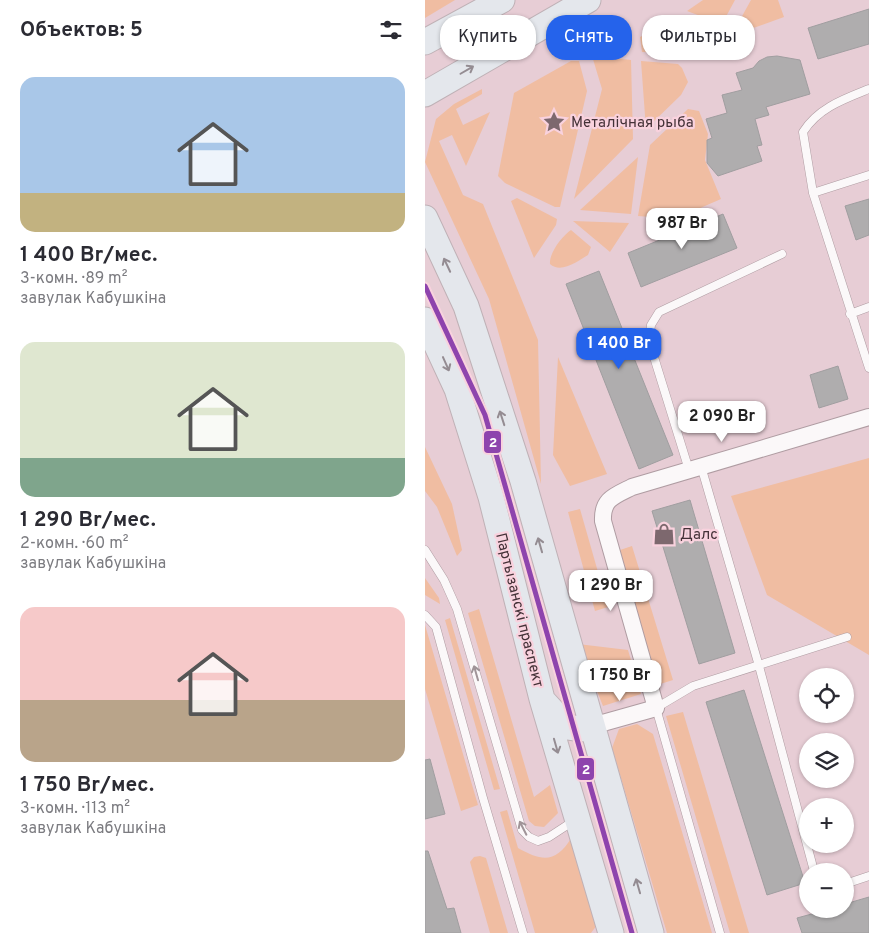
<!DOCTYPE html>
<html lang="ru">
<meta charset="utf-8">
<style>
body{margin:0;font-family:Overpass,sans-serif;background:#f2f2f3;color:#2b2b33;height:100vh;display:flex;flex-direction:column;font-size:19px;white-space:nowrap}
*{box-sizing:border-box;margin:0}
p{font-size:16px;color:#7c7c81}
.icon{flex:none;width:28px;height:28px;fill:none;stroke:currentColor;stroke-width:2;stroke-linecap:round;stroke-linejoin:round}
.map{position:relative;flex:1;overflow:hidden}
.sheet{display:flex;flex-direction:column;background:#fff;width:425px}
.sheet>*{flex:none}
.hud{position:absolute;left:15px;top:15px;width:354px;height:45px;display:flex;gap:10px}
.buttons{position:absolute;left:374px;top:668px;display:grid;gap:10px}
.buttons a{display:grid;place-items:center;width:55px;height:55px;border-radius:50%;background:#fff;box-shadow:0 1px 4px #0004;font-size:25px}
.price{position:absolute;translate:-50% -42px;padding:0 11px;border-radius:10px;background:#fff;color:#222;font-size:16px;line-height:32px;filter:drop-shadow(0 1px 2px #0008)}
.price::after{content:'';position:absolute;left:50%;top:30px;width:15px;height:11px;margin-left:-8px;background:inherit;clip-path:polygon(0 0,100% 0,50% 100%)}
.price.active{background:#2563eb;color:#fff}
ul{padding:0;list-style:none}
li{display:grid;align-content:center;gap:10px;height:265px;padding:0 20px}
li span{display:grid;place-items:center;height:155px;border-radius:15px;color:#555}
li>.icon{margin-inline-start:auto}
span .icon{width:90px;height:90px;fill:#fffc;stroke-width:1}
li b{font-size:21px}
h2{display:flex;justify-content:space-between;align-items:center;height:60px;padding:0 20px;font-size:21px}
.pill{padding:0 18px;border-radius:20px;background:#fff;box-shadow:0 1px 4px #0004;font-size:18px;line-height:45px}
.pill.active{background:#2563eb;color:#fff}
main{display:flex;flex:1;min-height:0}
.map>svg:first-child{display:block}
</style>
<main>
<section class="sheet">
<h2>Объектов: 5<svg class="icon" aria-label="filters" viewBox="0 0 24 24"><path d="M4 7h16M4 17h16"/><circle cx="9" cy="7" r="2"/><circle cx="15" cy="17" r="2"/></svg></h2>
<ul>
<li><span style="background:linear-gradient(#a9c7e8 75%,#c2b280 0)"><svg class="icon" aria-label="home" viewBox="0 0 24 24"><path d="M3 11l9-7 9 7M6 9v11h12V9"/></svg></span><div><b>1 400 Br/мес.</b><p>3-комн. · 89 m²</p><p>завулак Кабушкіна</p></div></li>
<li><span style="background:linear-gradient(#dfe7d0 75%,#7fa58c 0)"><svg class="icon" aria-label="home" viewBox="0 0 24 24"><path d="M3 11l9-7 9 7M6 9v11h12V9"/></svg></span><div><b>1 290 Br/мес.</b><p>2-комн. · 60 m²</p><p>завулак Кабушкіна</p></div></li>
<li><span style="background:linear-gradient(#f6c9c9 60%,#b9a48a 0)"><svg class="icon" aria-label="home" viewBox="0 0 24 24"><path d="M3 11l9-7 9 7M6 9v11h12V9"/></svg></span><div><b>1 750 Br/мес.</b><p>3-комн. · 113 m²</p><p>завулак Кабушкіна</p></div></li>
</ul>
</section>
<div class="map">
<svg width="444" height="933" viewBox="0 0 444 933">
<rect width="100%" height="100%" fill="#e7cdd5"/>
<path fill="#f0bda2" d="M0 0H30L0 18Z
M278 0H310L297 24 262 11Z
M326 0H353L359 17 306 36Z
M251 19 291 35 284 48 265 54 217 52 215 37Z
M167 56 206 60 208 139 149 199 177 89Z
M146 61H154L162 91 135 207H130L80 183 73 176 89 93Z
M216 61 253 64 257 68 263 82 256 95 221 129Z
M57 89V94L31 109 38 125 65 112 41 166 27 135 14 141 38 195 58 204 113 340 116 484 64 299 0 162 11 119 29 104Z
M263 109 274 111 283 134 280 160 296 199 250 219 213 216 225 145Z
M213 157 206 214 155 210Z
M92 198 132 219 131 225 109 258 86 201Z
M148 221 204 223 185 252Z
M146 230 166 247 163 255C153 261 136 274 125 264 124 253 137 236 146 230Z
M133 357 182 474 145 486 128 455Z
M0 447 27 504 37 550 32 556 12 507 0 491Z
M444 458V655L342 595 306 496Z
M155 509 183 607 170 611 143 512Z
M207 546 248 680 232 685 192 551Z
M0 578 14 598 15 604 0 595Z
M54 609 109 797 125 785 133 813 119 827 110 826 104 821 43 613Z
M25 618 75 789 69 790 20 620Z
M0 625 53 805 36 811 0 689Z
M153 644 203 650 216 694 178 706Z
M258 712 324 933H305L241 716Z
M212 724 228 734 287 933H242L187 748 194 729Z
M82 810 93 848C118 862 131 863 147 837L172 925 166 933H110L75 812Z
M55 856 61 858 83 933H65L45 862 49 857Z"/>
<path fill="#afadae" stroke="#a09ea0" d="M444 9V44L393 59 383 28Z
M352 56 375 60 385 94 341 107 344 115 330 119 337 145 332 146 337 161 293 176 282 163V140L287 138 281 119 302 113 297 95 317 90 311 73 328 68 334 61 342 57Z
M444 199V235L431 240 420 206Z
M298 214 312 248 216 287 203 253Z
M174 271 248 455 214 469 141 284Z
M413 366 423 399 394 408 385 375Z
M265 500 310 653 274 664 227 511Z
M319 690 380 883 342 895 281 702Z
M5 759 20 814 0 819V760Z
M0 851H3L22 909 29 908 36 933H0Z
M444 897V933H377L372 918 405 909H420V904Z"/>
<g fill="none" stroke-linecap="round" stroke-linejoin="round">
<g stroke="#af9ca2" stroke-width="9">
<path id="service" d="M444 175 388 193 444 368
M388 193 378 132C393 108 419 99 444 89
M425 314 444 307
M276 466 334 666 389 871
M264 470 224 341 226 325 234 312 357 254
M0 550 19 580 32 609 97 830 104 837 113 841 124 837 150 820
M0 615 11 627 58 798 98 933
M420 884 444 876
M295 933 231 708 268 686 422 637"/>
</g>
<g stroke="#af9ca2" stroke-width="18">
<path id="minor" d="M167 726 231 708 178 521C177 499 189 496 207 487L444 417"/>
</g>
<g stroke="#bfb1b6" stroke-width="27">
<path id="primary" d="M0 42 77 0
M0 94 163 0
M0 218 41 306 98 481 226 933
M0 320 32 389 66 497 117 699 186 933
M120 703 142 727 156 729 167 726"/>
</g>
<use href="#service" stroke="#fbf8f9" stroke-width="8"/>
<use href="#minor" stroke="#fbf8f9" stroke-width="16"/>
<use href="#primary" stroke="#e4e7ec" stroke-width="25"/>
<g stroke="#f9d2de" stroke-width="9">
<path id="metro-1" d="M0 286 60 415 207 933"/>
</g>
<use href="#metro-1" stroke="#8e44ad" stroke-width="5"/>
</g>
<defs><path id="oneway-shaft" d="M-6 0H5M1.5-3L5.5 0L1.5 3" fill="none" stroke-width="1.6" stroke-linecap="round" stroke-linejoin="round" transform="scale(1.25)"/></defs>
<g stroke="#948c92">
<use href="#oneway-shaft" transform="translate(42 70) rotate(-30)"/>
<use href="#oneway-shaft" transform="translate(22 265) rotate(-115)"/>
<use href="#oneway-shaft" transform="translate(21 364) rotate(66)"/>
<use href="#oneway-shaft" transform="translate(77 418) rotate(-108)"/>
<use href="#oneway-shaft" transform="translate(115 545) rotate(-106)"/>
<use href="#oneway-shaft" transform="translate(131 746) rotate(74)"/>
<use href="#oneway-shaft" transform="translate(213 886) rotate(-106)"/>
</g>
<g stroke="#a09498">
<use href="#oneway-shaft" transform="translate(51 673) rotate(-106)"/>
<use href="#oneway-shaft" transform="translate(98 828) rotate(-117)"/>
</g>
<defs>
<g id="sight-bare" transform="scale(1.725)"><path d="M0-6L1.8-2.2L6-1.7L2.9 1.2L3.7 5.4L0 3.3L-3.7 5.4L-2.9 1.2L-6-1.7L-1.8-2.2Z" fill="#7d686e" stroke="#f9d2de" stroke-width="2.5" paint-order="stroke"/></g>
<g id="shop-bare" transform="scale(1.725)"><path d="M-5-2.5h2.3a2.7 3.5 0 0 1 5.4 0H5L5.5 6h-11ZM-1.5-2.5h3a1.5 2.3 0 0 0-3 0Z" fill="#7d686e" stroke="#f9d2de" stroke-width="2.5" paint-order="stroke"/></g>
</defs>
<g fill-rule="evenodd">
<use href="#sight-bare" x="129" y="122"/>
<use href="#shop-bare" x="239" y="534"/>
</g>
<g text-anchor="middle" stroke-width="4.5" stroke-linejoin="round" paint-order="stroke">
<g font-size="15" fill="#443137" stroke="#f9d2de" text-anchor="start">
<text x="146" y="127">Металічная рыба</text>
<text x="255" y="539">Далс</text>
</g>
<g font-size="15" fill="#443137" stroke="#f9d2de">
<text transform="translate(95 610) rotate(76)" y="5">Партызанскі праспект</text>
</g>
</g>
<g stroke="#f9d2de" stroke-width="2">
<rect x="58" y="430" width="19" height="24" rx="5" fill="#8e44ad"/>
<rect x="151" y="757" width="19" height="24" rx="5" fill="#8e44ad"/>
</g>
<g font-size="14" text-anchor="middle" font-weight="bold" fill="#fff">
<text x="68" y="447">2</text>
<text x="161" y="774">2</text>
</g>
</svg>
<div class="buttons">
<a><svg class="icon" aria-label="locate" viewBox="0 0 24 24"><circle cx="12" cy="12" r="6"/><path d="M12 2v4M12 18v4M2 12h4M18 12h4"/></svg></a>
<a><svg class="icon" aria-label="layers" viewBox="0 0 24 24"><path d="M12 4l9 5-9 5-9-5zM3 14l9 5 9-5"/></svg></a>
<a>+</a>
<a>−</a>
</div>
<b class="price" style="left:257px;top:250px">987 Br</b>
<b class="price active" style="left:194px;top:370px">1 400 Br</b>
<b class="price" style="left:297px;top:443px">2 090 Br</b>
<b class="price" style="left:186px;top:612px">1 290 Br</b>
<b class="price" style="left:195px;top:702px">1 750 Br</b>
<div class="hud">
<a class="pill">Купить</a>
<a class="pill active">Снять</a>
<a class="pill">Фильтры</a>
</div>
</div>
</main>
